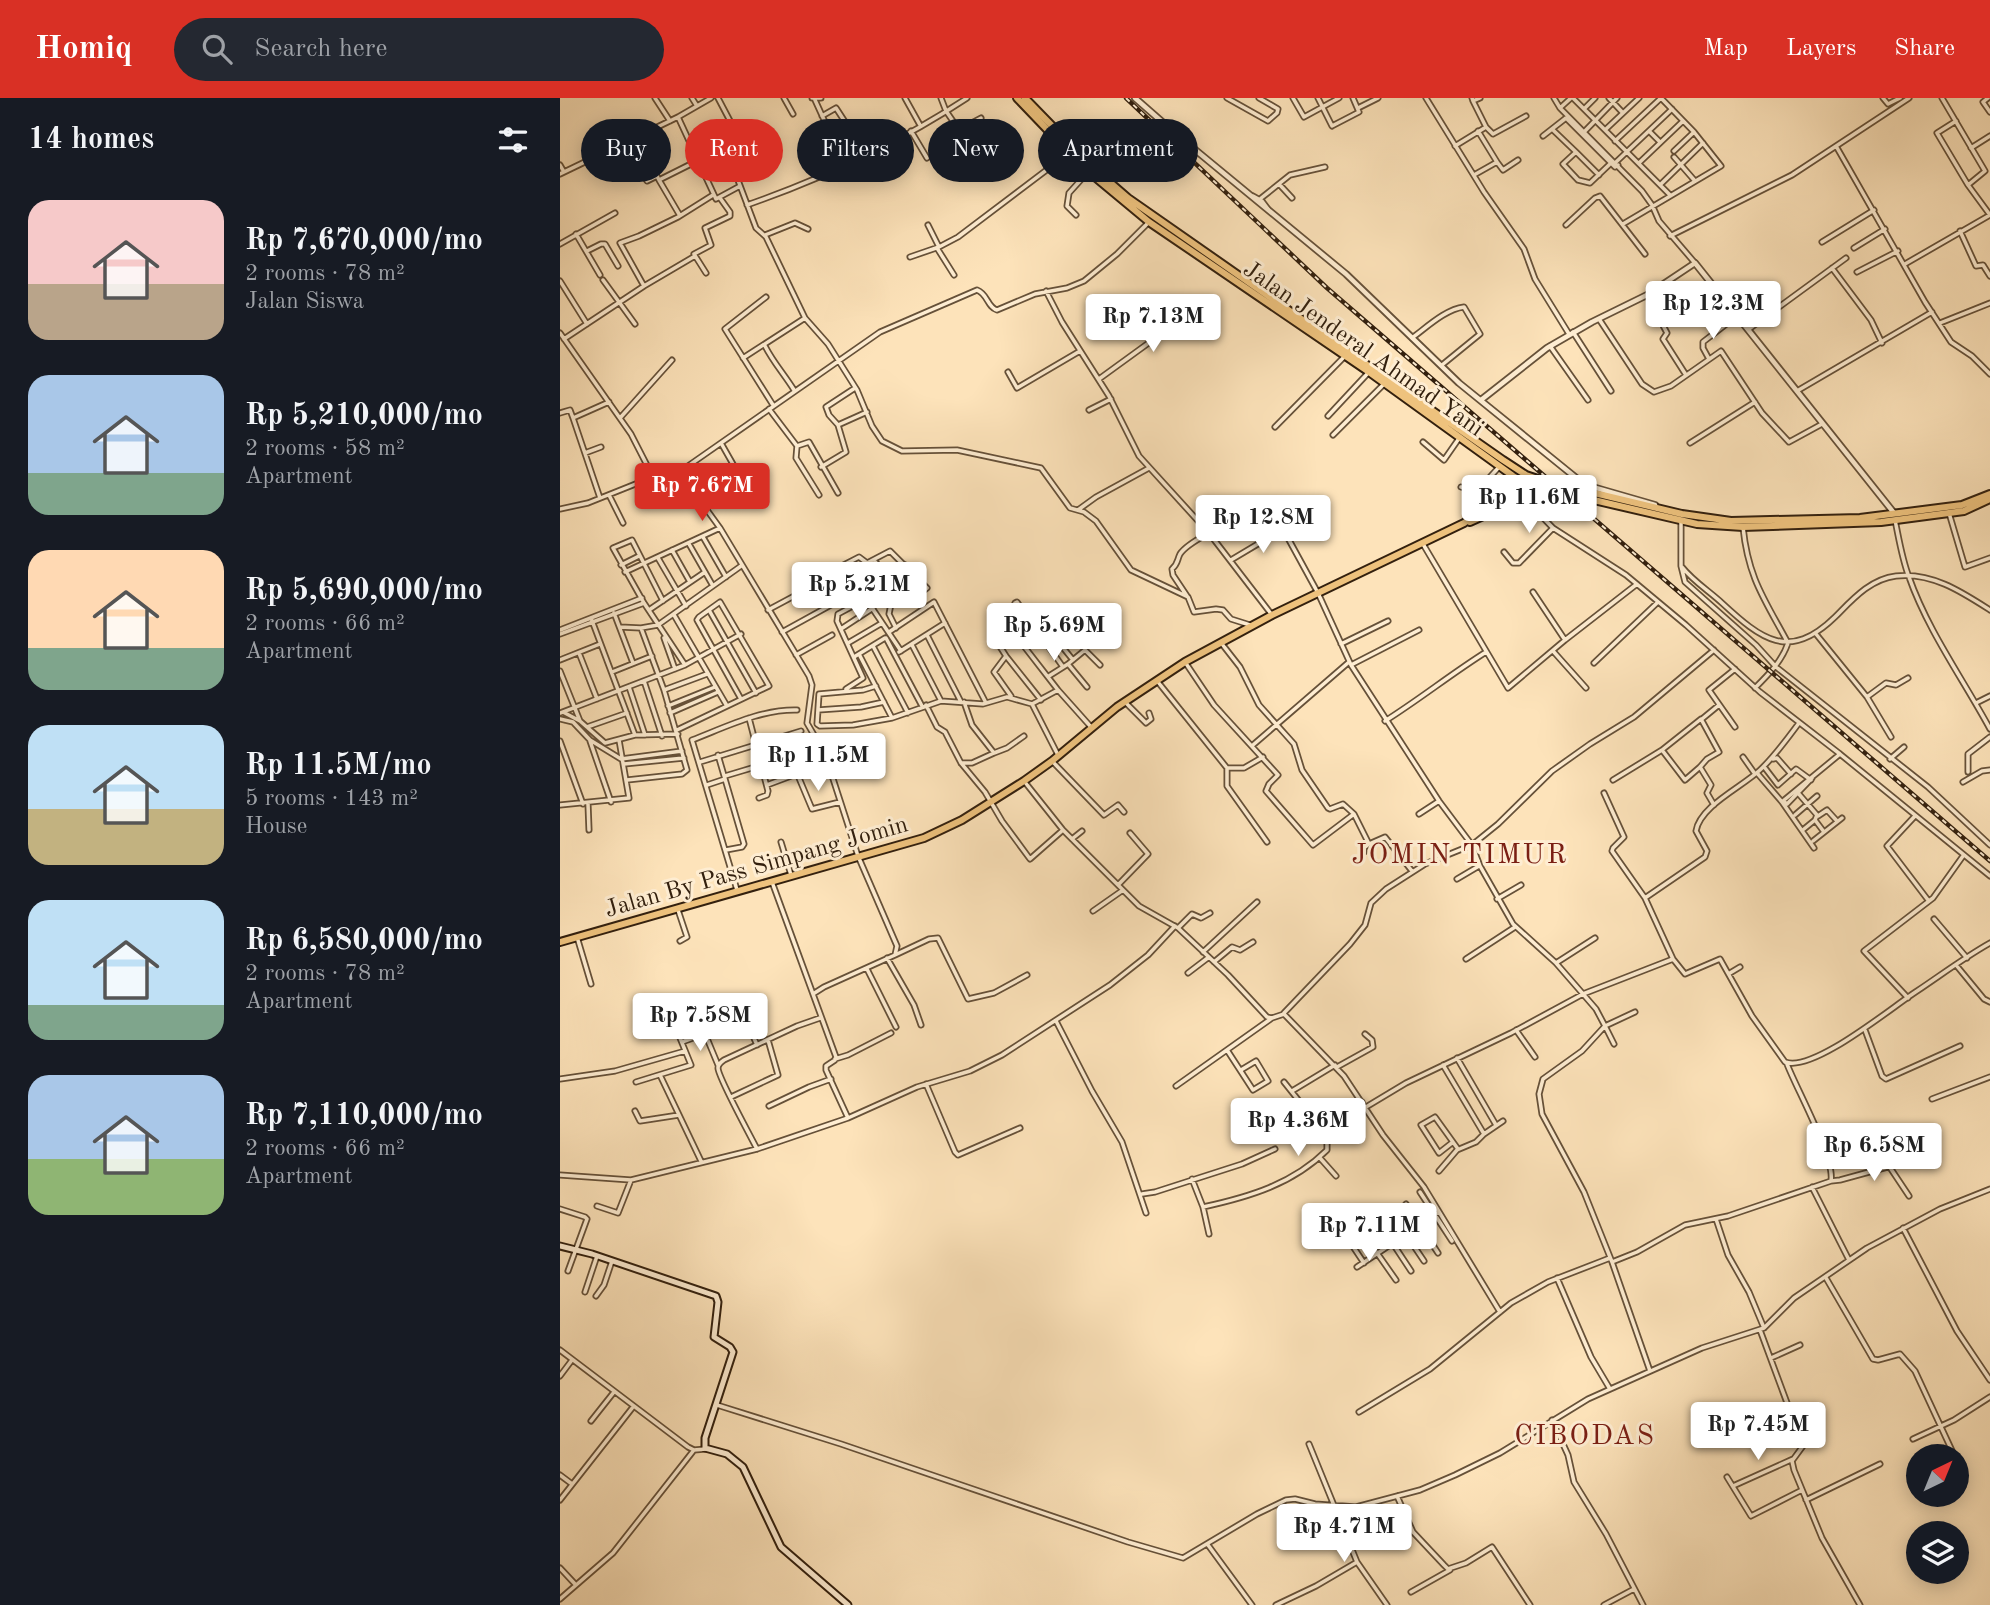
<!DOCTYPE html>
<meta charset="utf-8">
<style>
body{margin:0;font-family:"Old Standard TT",serif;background:#242831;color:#f1f3f6;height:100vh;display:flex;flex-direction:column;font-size:26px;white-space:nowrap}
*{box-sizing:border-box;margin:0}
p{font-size:23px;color:#9ea1a6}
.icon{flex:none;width:38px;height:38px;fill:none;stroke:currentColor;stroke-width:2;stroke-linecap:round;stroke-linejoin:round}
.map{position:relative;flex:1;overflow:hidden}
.drawer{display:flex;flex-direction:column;background:#171b24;width:560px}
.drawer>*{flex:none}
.hud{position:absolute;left:21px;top:21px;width:665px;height:63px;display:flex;gap:14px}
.needle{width:46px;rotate:43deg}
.fabs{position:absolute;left:1346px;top:1346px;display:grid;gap:14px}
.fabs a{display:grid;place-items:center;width:63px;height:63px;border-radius:50%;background:#171b24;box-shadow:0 4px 18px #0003;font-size:35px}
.price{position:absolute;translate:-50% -60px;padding:0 16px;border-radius:7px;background:#fff;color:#222;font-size:23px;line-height:46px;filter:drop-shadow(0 2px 4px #0008)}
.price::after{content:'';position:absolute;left:50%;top:42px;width:21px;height:16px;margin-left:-10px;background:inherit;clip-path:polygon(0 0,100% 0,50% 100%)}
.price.on{background:#d93025;color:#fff}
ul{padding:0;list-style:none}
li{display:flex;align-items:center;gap:21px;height:175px;padding:0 28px}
li span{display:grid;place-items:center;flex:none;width:196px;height:140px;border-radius:21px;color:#555}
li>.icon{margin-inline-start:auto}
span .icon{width:84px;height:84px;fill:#fffc;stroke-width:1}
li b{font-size:30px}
h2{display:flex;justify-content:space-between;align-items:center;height:84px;padding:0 28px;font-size:30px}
.pill{padding:0 24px;border-radius:32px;background:#171b24;box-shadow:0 4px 18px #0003;font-size:24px;line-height:63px}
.pill.on{background:#d93025;color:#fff}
header{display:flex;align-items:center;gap:42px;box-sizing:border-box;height:98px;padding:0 35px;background:#d93025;color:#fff}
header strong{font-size:33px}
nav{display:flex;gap:38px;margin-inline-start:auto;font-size:24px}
.search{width:490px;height:63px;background:#242831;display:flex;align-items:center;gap:18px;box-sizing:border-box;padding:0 24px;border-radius:38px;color:#9ea1a6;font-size:26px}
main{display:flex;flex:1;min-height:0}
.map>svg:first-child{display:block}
</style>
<header>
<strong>Homiq</strong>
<div class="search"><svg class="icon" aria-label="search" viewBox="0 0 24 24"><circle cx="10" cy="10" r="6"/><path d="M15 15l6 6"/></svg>Search here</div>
<nav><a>Map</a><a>Layers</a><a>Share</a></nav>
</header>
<main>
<section class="drawer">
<h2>14 homes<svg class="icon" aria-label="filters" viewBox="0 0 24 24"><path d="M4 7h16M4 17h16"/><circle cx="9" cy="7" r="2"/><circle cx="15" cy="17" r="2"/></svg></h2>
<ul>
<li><span style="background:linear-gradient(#f6c9c9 60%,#b9a48a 0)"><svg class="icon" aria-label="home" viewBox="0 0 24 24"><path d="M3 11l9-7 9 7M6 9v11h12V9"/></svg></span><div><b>Rp 7,670,000/mo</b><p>2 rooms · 78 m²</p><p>Jalan Siswa</p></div></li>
<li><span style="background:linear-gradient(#a9c7e8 70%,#7fa58c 0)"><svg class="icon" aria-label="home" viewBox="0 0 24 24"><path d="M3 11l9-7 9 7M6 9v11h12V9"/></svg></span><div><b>Rp 5,210,000/mo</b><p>2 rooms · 58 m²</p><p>Apartment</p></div></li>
<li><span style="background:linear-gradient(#ffd9b3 70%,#7fa58c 0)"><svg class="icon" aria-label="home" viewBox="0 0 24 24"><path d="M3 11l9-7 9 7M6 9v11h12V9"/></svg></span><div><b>Rp 5,690,000/mo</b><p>2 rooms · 66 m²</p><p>Apartment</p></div></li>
<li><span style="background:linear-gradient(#bfe0f5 60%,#c2b280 0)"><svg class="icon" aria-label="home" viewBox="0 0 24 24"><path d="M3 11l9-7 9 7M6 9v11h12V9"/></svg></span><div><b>Rp 11.5M/mo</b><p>5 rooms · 143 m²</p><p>House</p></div></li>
<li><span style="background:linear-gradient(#bfe0f5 75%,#7fa58c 0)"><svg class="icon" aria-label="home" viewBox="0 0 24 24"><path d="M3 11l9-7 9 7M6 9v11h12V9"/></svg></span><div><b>Rp 6,580,000/mo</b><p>2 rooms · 78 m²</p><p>Apartment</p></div></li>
<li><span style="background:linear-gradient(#a9c7e8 60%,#8fb573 0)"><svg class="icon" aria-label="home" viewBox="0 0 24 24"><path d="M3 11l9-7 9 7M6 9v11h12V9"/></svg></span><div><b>Rp 7,110,000/mo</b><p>2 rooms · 66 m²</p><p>Apartment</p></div></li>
</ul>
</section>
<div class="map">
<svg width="1430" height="1507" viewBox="0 0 1430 1507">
<rect width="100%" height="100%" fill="#fde3ba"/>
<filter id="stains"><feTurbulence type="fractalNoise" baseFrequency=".00286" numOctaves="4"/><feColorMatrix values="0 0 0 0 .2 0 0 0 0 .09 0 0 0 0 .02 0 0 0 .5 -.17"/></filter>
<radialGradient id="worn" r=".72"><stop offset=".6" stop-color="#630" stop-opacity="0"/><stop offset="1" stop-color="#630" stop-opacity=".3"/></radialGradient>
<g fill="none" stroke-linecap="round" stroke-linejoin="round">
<g stroke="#665139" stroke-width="7">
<path id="minor" d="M95 0 110 23
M132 0 137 8
M158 0 179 40 178 43 170 47 167 53 196 130 206 139 245 220 268 246 297 292 312 328 322 343 342 353 397 352 481 370 510 410 524 414 536 423 571 472 628 499 634 514 656 511 663 512 671 521 690 527
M224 0 233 16
M252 0H261
M345 0 360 27
M381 0 386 13 421 64
M667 0 708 23 717 15 718 11 699 0
M733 0 744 19 779 0
M758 0 772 28 799 14 793 0
M866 0 924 94 964 151 975 181 1009 236
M912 0 913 3 920 0
M994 0 1000 10 1082 93 1092 107 1099 123 1135 165
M1013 0 1110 97
M1049 0 1063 15
M1323 0 1328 6 1340 0
M1382 0 1425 73 1408 87 1430 117
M1428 0 1423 4 1430 14
M255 2 270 35
M798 10 818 0
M1000 10 1011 0
M1024 11 1035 0
M262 18 276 10 289 30
M118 19 156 101 180 88
M1396 23 1377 35 1408 87
M926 29 933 36 966 18
M992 31 1016 54
M1045 32 1079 0
M351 33 367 60
M918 33 937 64
M1025 33 1057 0
M1089 33 1100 44
M983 38 1006 20 1055 69 1058 67
M385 39 421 20
M1055 43 1101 0
M63 44 87 83 97 78 99 82 139 62
M895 48 926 29 913 3
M1276 48 1365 204 1391 244 1412 258 1430 276
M1411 50 1430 38
M1114 53 1134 34
M1114 59 1135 83
M1080 64 1123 23
M1055 65 1112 11
M0 67 4 74
M531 68C549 55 567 39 591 38
M0 76 118 19 151 0
M914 77 937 64 943 72 958 62
M1039 77 1016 54 1003 66 1018 82 1030 85 1051 65
M99 82 119 116
M719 86 732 100
M1101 86 1143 45
M693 98 702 103 708 111
M700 101 730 77 765 69
M187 107C264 80 339 45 407 0
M516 117 507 108 509 95 528 74
M1063 126 1161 68 1134 34 1101 0
M368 127 379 149
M1006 127 1035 100 1040 98 1085 156
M1400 133 1416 168 1423 167 1430 178
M16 136 40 177
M205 137 235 125 248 131
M1110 138 1232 77 1349 0
M1262 144 1314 112
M0 146 55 115
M377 150 394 177
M1294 150 1325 131
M27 153 41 146H45L58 168
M350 159 379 149 398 139 509 55
M1345 166 1430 117
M1272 170 1311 222 1322 245
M1297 174 1338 153
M146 175 134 156 151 147 145 130 170 118V114L160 100
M43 182 75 226
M0 183 27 226
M84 188 60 145 79 138 118 119 153 97
M486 193 502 224 549 298 579 358 649 435 712 517
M1087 197 1107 235 1103 241 1126 277
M206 199 165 231 213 307
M1140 207 1159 194
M1039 221 1082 286 1094 294 1111 288 1161 253 1202 315 1229 344 1262 326
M1380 225 1430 205
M1189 231 1286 160
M1013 234 1051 293
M0 235 71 336 93 379
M852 240C867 229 886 211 904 209L920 236 882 267
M4 241 84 188 135 158
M205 248C213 264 224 276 234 292
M990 248 1028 302
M183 260 245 220
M1149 261 1143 250V244L1178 217
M448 274 457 290 520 253
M539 281 634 212
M1237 293 1372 214
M209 311 237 348 236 360 259 397
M529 312 551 301
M0 315 10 312 13 320
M768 318 809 274
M60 320 112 262
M278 327 307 314
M715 329 785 258
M773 337 824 286
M863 344 884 362 900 339
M161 345 178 375
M1130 345 1195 304
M237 348 249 344 278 395
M25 355 41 349
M261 369 286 354 278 327 269 317 266 309 295 290
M118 372 160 430 249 578 252 587 247 625 265 656 298 758 337 848 335 857 264 889 253 896
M901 389 914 393 918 392 940 368
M960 396 993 430 1066 477 1126 527 1200 594 1280 656 1430 778
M49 397 63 425
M40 400 13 320 49 304
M0 411 28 405 93 379 128 368 320 234 417 192C428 196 427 209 437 212L475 196 507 190 524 183 557 156 588 125
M518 412 536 399 589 370
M1389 415 1405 469 1430 460
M717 420 758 495 791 567 879 703 912 747 920 768 953 826 996 865 1023 896 1113 861 1125 876 1160 861 1192 918 1225 964C1253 975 1332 909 1357 893 1381 877 1405 859 1430 845
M1121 422V468L1125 484 1196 547 1216 569 1368 689 1430 747
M1335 422C1339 441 1342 461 1349 479 1368 533 1403 581 1430 631
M1183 429C1188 480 1205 502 1228 545 1222 563 1209 576 1195 590
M143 439 166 479
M129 446 153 488
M863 446 948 590 1005 542 973 494
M112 452 130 484
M944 454 953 465H959L993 430
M98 460 126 508
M314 462 327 479 345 467
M671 462 723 431
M61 467 79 458
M1122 469C1133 483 1149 493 1162 505 1201 541 1229 564 1275 519 1292 502 1310 481 1336 478 1372 474 1402 494 1430 512
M65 474 160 430
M258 484 268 495 308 473 307 465
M317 485 331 506 329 516 336 530
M338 490 357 479
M627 498 613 477 612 471C618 466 617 462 620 456 626 447 640 440 649 435
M103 503 72 442 53 450 84 505 125 567
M89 512 145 474
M149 512 196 595
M208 512 251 489 266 476 299 459 307 465 330 453 367 490 349 504
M54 515 73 565
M439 516 498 592 531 629
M114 517 167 608
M31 520 75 637
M447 524 455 505 457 504 503 569
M60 529 81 530 98 527 181 468
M281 531 313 510
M0 532 82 500
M222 534 271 507
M329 534 374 504 426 605
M0 536 84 505
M1256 536 1307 599 1331 639
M367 537 401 604
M104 540 115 571
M326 540 362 608
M1005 542 1077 486
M288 545 322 525
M662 546 680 569 699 607 734 646 742 672 768 710 770 711 783 706 794 716 809 746 825 739 852 773
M781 546 828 523
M352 547 381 603
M439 547 446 558
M313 548 348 615
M993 553 1026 590
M339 554 385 525
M19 555 37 601
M299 556 332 620
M236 557 272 537
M294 559 325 540
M0 562 40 546
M513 562 500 546 532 515
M625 564 654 607 718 677 709 686 706 693 753 747 794 716
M1034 565 1098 504
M508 566 527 589
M791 567 859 532
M1175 571 1149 592 1175 629
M0 573 20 623
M52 574 92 558
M489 578 508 566 525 552 540 567
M84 583 102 638
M598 584 667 670V688L707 744
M316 588 303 592 259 596 257 626 260 628 293 627 332 620 381 603 423 606 447 599 472 606 498 592
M69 589 85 637
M286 591 303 580 277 523 278 516 306 501 341 553
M104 592 147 576
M451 598 434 574 446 558 481 602
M1307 599 1326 585 1336 587 1348 580
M404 604 412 627 434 655 447 650 464 638
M566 605 586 625 591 621 589 615
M1416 605 1430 598
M472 606 498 657
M366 607 377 629 385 634 401 665 425 694 442 723 470 761 503 732
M108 608 155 589
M258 612 301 609 324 604
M3 614 20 623 45 645 75 637 118 636
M0 615 125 567 181 536
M110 615 158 594
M189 620 208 693 207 697 199 700
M0 621 13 624 30 642 61 661 122 653
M1142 621 1159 607
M825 623C860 601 891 576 926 554
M27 629 67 615
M117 632 209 588 160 504 139 519 137 522 181 601
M0 643 23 706
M30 643 51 704
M693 647 789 564
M1102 652 1125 682 1140 669
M158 657 184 746 182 749 166 752
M1183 659 1195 676
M1213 661 1217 660 1231 676
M1330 661 1344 649
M492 663 544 717 558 707 564 714
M140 664 241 633
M401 665H412L434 655
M64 666 124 660
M667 670H684L703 659
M1205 670 1218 687 1236 671 1251 682
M1408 674V656L1430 639
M1197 675 1222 704 1254 750
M165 678 252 652
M239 680 252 711 280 704
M1252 680 1227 706 1223 703 1280 656
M67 682 122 676 127 672 104 592 81 530
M1053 682 1102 652 1141 621 1159 654 1147 661 1140 669 1151 687 1147 695 1154 707
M464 683 503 732 579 808 618 830 668 877 707 919 712 920 724 916 784 978 823 1037 864 1089 940 1214
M1403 684 1422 673 1430 672
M147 687 165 681
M207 687 231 678
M1044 695 1064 739 1053 750 1052 753 1085 800 1113 861
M1238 695 1257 717 1255 722 1264 734
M28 706 29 732
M0 707 69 700 59 642
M859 716 879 703
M1235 717 1257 698
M1258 718 1267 712 1277 723
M1355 718 1327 748 1368 802
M1244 731 1255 722
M512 741 522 733
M1253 743 1282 720
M221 744 231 777
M804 754V750L809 746
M897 781 919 768
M212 784 276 959 275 962 266 968V972L288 1020
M558 787 588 756 570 735
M177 792 132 642C166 629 201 611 237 612
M1085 800 1145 759 1147 753 1136 733C1140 708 1182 689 1200 672 1215 658 1227 641 1239 625
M937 801 961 787
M118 812 127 839 120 843
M533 813 563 792
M1374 821 1407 860
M618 830 632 816 641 820 650 815
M17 839 31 886
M643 854 697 804
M335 857 369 841 378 840 408 901 434 895 467 877
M327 860 354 907 361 927
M906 861 955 829
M654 864 672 849 680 852 693 844
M996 865 1035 840
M1396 867 1424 901 1430 904
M307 871 336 929
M628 875 649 859
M1170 875 1180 869
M1348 900 1304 853 1373 800 1403 758
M724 915 790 846 805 827 811 805 826 791 865 766 912 747 938 726 992 673 1030 646 1074 619 1154 552
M496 923 532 993 562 1044 586 1115
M187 924 197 947
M956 932 975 959
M1305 932 1322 978 1326 981 1400 948
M122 944 141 937 146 938 158 967
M1054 946 1045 928 1075 914
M667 952 693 992 708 983 696 963 681 972
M897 960 936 1027
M275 961 288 957 331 935
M777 969 813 949 812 942 805 936
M100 977 141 1063
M0 981 55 973 125 953
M76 984 131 967 105 903
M724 984 759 1028
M366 986 395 1054 398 1057 460 1030
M616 988 712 920
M732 993 775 967
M171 999 218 977 208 942
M1372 1001 1430 979
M209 1008 249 989 271 981
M806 1009 846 985 951 935 1023 896 1036 911 1045 928 1022 953 983 981 979 996 982 1016 1024 1094 1052 1164 1090 1273
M75 1013 80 1023 119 1017
M924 1036 943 1023
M893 1044 879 1055 861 1027 875 1019 898 1051
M197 1051C191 1039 158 979 158 970 158 966 161 964 164 962L237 928 260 920
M760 1060 776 1078
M1329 1068 1349 1098
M879 1073 897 1052 916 1044 924 1036 883 967
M0 1077 71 1082 197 1051 288 1020 357 989 410 973 442 957 550 887 588 857 615 828
M632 1081 643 1109 649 1136
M1271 1083 1280 1082 1353 1062 1366 1065
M1252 1089 1289 1162
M860 1094 892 1143
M582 1096 595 1094 682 1066 715 1051
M846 1106 878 1155
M37 1108 58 1115 71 1082
M643 1109C689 1099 733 1086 767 1052V1043L759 1028 802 1004
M0 1111 25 1119 27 1121 8 1173
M831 1114 864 1163
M1156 1121 1168 1157 1189 1194 1204 1230
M818 1123 851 1173
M1343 1130 1397 1233 1430 1282
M803 1135 836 1182
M788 1141 804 1165
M1052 1164 1077 1154 1125 1127 1168 1118 1271 1083C1275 1060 1237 992 1227 966
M797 1169 879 1114
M997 1180 1031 1259 1050 1291
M1266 1180 1313 1261 1318 1262 1340 1256 1355 1273 1394 1357
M25 1194 37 1158
M36 1198 44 1187 52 1163
M1200 1232 1243 1348 1232 1363 1234 1372 1262 1440 1300 1507
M0 1252 128 1349 134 1352 146 1351
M1211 1260 1240 1247
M0 1278 12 1262
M157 1307 281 1346 568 1444 623 1460 697 1416 726 1402 735 1401 755 1406 796 1409 860 1392 895 1377 940 1355 1028 1301 1142 1250 1204 1230 1234 1200 1307 1150 1380 1111 1430 1091
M799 1314 870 1271 951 1205 988 1184 1050 1160
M992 1322 1008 1357 1014 1384 1046 1436 1083 1507
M31 1323 54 1294
M1353 1341 1394 1322 1430 1299
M749 1346 797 1464 827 1507
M0 1377 12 1386
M1167 1379 1191 1418 1242 1392
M1173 1388 1233 1361
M837 1398 853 1434 884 1467 888 1471 906 1465 932 1449 970 1507
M0 1402 73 1309
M1246 1402 1320 1366
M648 1447 692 1507
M0 1470 15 1486
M851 1494 890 1472
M0 1501 53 1455 134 1352
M716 1507 756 1488 797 1464
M1044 1507 1074 1491"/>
</g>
<g stroke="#665139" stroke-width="8">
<path id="tertiary" d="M575 0 616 36 786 176 899 285 1020 383 1029 388 1095 407
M921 302 987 250 1032 224 1087 197 1135 165 1334 415"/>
</g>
<g stroke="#33200e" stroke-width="9">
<path id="secondary" d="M0 1148 32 1156 156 1198 158 1204 154 1239 170 1249 173 1254 145 1340V1350L167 1356 183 1369 221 1449 288 1507"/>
</g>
<g stroke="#33200e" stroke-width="10">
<path id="trunk" d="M457 0 524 70 589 124 809 274 953 378 972 389 983 391
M465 0 531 68 568 100 943 362 966 377 984 383
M1026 393 1122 416 1171 423 1300 420 1402 407 1430 396
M1025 400 1137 426 1183 429 1321 424 1404 413 1430 401
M910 424 930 415 972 389
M0 844 364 740 402 722 464 683 492 663 557 609 625 564 712 517 904 425 963 384"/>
</g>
<use href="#minor" stroke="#feedd2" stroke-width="3.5"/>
<use href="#tertiary" stroke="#feedd2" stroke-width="4.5"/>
<use href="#secondary" stroke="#feedd2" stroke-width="5"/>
<use href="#trunk" stroke="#eec27d" stroke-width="6"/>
<g stroke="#33200e" stroke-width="4.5">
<path id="rail" d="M566 0 767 190 1430 763"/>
</g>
<use href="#rail" stroke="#feedd2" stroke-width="2" stroke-dasharray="5" stroke-linecap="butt"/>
<g stroke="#33200e" stroke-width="10" stroke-linecap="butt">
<path id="trunk-bridge" d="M984 383 1026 393
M983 391 1025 400"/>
</g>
<use href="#trunk-bridge" stroke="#eec27d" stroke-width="6"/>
</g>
<g text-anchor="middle" stroke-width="6" stroke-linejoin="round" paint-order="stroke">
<g font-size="24" fill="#33200e" stroke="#feedd2">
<text transform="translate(804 250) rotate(35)" y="8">Jalan Jenderal Ahmad Yani</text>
<text transform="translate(196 768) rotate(-16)" y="8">Jalan By Pass Simpang Jomin</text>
</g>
<g font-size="28" letter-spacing="2" fill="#7a1f14" stroke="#feedd2">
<text x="900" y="765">JOMIN TIMUR</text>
<text x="1025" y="1346">CIBODAS</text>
</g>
</g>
<rect width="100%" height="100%" filter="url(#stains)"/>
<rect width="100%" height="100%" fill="url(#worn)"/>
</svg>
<div class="fabs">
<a><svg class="needle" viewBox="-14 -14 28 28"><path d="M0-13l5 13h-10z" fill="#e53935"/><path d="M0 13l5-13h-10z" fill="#9ea1a6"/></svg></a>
<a><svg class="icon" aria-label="layers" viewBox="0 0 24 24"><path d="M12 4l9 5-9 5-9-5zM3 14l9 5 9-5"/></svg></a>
</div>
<b class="price" style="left:1153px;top:243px">Rp 12.3M</b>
<b class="price" style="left:593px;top:256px">Rp 7.13M</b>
<b class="price on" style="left:142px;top:425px">Rp 7.67M</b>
<b class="price" style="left:969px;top:437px">Rp 11.6M</b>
<b class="price" style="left:703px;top:457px">Rp 12.8M</b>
<b class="price" style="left:299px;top:524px">Rp 5.21M</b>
<b class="price" style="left:494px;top:565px">Rp 5.69M</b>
<b class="price" style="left:258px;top:695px">Rp 11.5M</b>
<b class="price" style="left:140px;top:955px">Rp 7.58M</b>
<b class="price" style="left:738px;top:1060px">Rp 4.36M</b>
<b class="price" style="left:1314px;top:1085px">Rp 6.58M</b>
<b class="price" style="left:809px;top:1165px">Rp 7.11M</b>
<b class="price" style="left:1198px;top:1364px">Rp 7.45M</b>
<b class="price" style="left:784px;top:1466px">Rp 4.71M</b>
<div class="hud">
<a class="pill">Buy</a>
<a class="pill on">Rent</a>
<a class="pill">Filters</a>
<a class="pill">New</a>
<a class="pill">Apartment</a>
</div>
</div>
</main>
